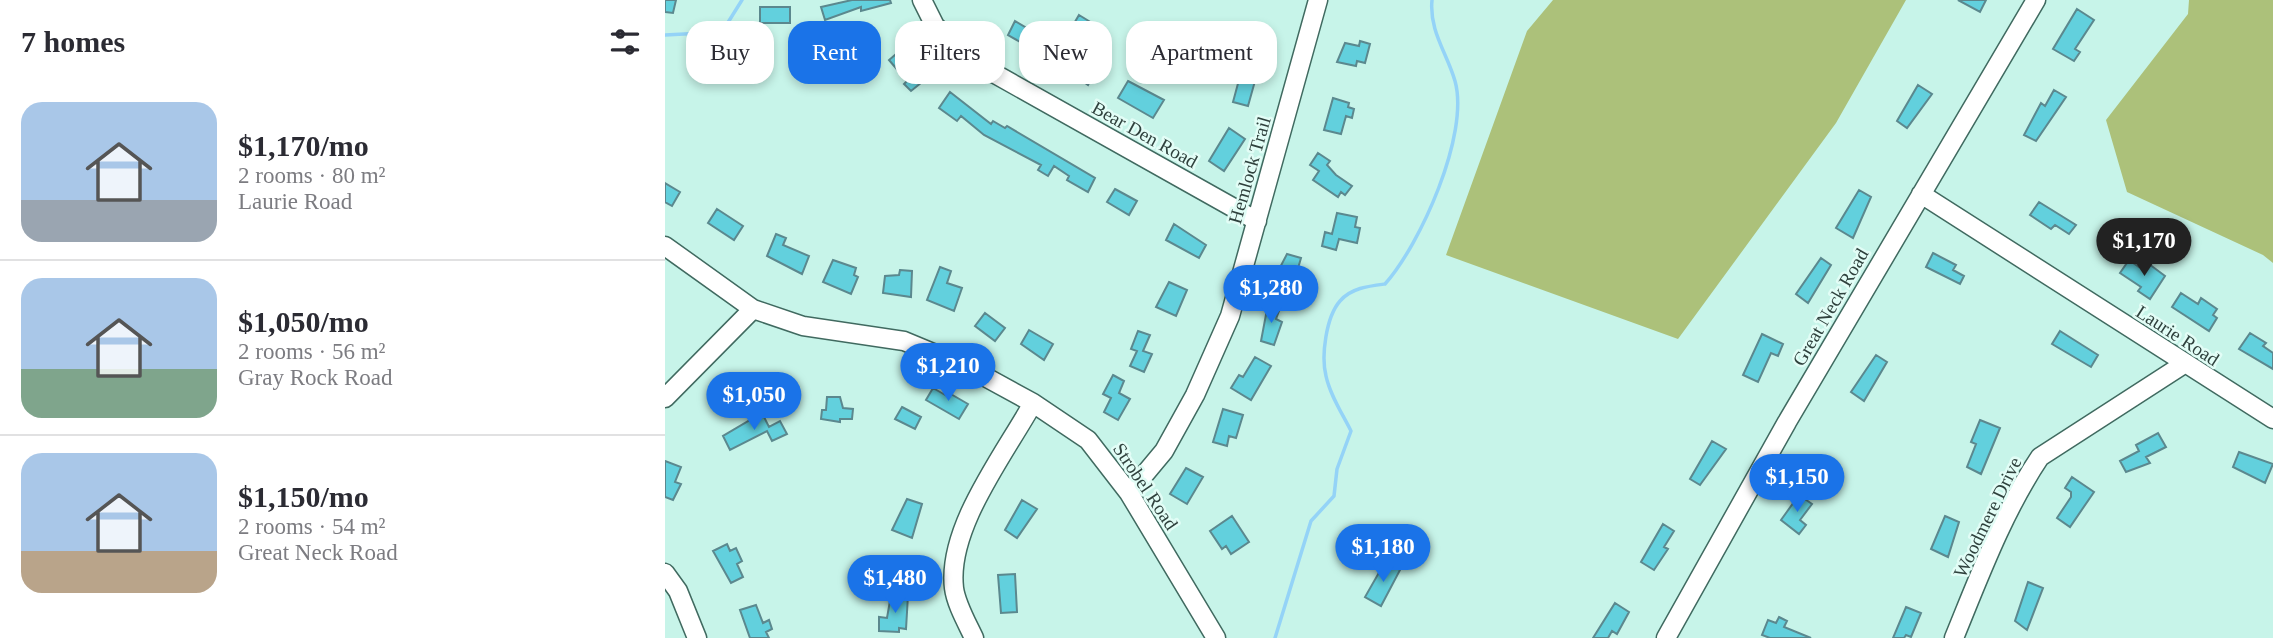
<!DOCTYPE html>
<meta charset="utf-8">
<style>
body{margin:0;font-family:"Times New Roman",serif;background:#f2f2f3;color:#2b2b33;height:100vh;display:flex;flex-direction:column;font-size:26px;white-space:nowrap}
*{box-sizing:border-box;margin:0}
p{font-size:23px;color:#7c7c81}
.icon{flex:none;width:38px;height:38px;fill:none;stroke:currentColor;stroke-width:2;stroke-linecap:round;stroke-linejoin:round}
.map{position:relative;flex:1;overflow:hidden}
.side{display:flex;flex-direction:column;background:#fff;width:665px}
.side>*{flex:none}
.top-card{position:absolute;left:21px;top:21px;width:665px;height:63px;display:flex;gap:14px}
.price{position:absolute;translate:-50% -60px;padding:0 16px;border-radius:24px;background:#1a73e8;color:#fff;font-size:23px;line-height:46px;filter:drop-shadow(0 2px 4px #0008)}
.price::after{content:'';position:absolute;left:50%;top:42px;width:21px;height:16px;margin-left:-10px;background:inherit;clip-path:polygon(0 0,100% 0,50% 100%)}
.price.active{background:#222;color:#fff}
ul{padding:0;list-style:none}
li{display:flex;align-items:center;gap:21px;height:175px;padding:0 21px}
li+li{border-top:2px solid #e1e1e2}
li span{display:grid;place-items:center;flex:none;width:196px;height:140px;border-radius:21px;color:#555}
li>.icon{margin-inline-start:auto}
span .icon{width:84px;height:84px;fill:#fffc;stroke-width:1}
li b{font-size:30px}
h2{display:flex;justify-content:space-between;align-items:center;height:84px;padding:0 21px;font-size:30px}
.pill{padding:0 24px;border-radius:21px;background:#fff;box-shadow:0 4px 10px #0003;font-size:24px;line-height:63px}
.pill.active{background:#1a73e8;color:#fff}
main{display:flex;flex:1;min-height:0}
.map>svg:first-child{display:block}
</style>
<main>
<section class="side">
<h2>7 homes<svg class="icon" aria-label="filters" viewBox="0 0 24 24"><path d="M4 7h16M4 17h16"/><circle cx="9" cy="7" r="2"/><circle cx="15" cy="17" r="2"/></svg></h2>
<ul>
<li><span style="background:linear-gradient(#a9c7e8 70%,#9aa5b1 0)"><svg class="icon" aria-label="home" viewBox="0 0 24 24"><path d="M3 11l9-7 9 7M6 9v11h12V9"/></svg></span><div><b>$1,170/mo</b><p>2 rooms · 80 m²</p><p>Laurie Road</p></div></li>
<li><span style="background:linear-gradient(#a9c7e8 65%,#7fa58c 0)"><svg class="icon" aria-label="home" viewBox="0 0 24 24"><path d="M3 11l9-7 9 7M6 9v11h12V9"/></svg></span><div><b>$1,050/mo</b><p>2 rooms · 56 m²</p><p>Gray Rock Road</p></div></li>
<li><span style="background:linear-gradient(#a9c7e8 70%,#b9a48a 0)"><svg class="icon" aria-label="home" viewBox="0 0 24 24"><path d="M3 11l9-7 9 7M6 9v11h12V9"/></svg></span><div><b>$1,150/mo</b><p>2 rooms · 54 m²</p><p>Great Neck Road</p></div></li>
</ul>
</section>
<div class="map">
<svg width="1608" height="638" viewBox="0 0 1608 638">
<rect width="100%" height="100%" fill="#c7f4e9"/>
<path fill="#acc17a" d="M888 0H1241L1171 123 1013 339 781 255 862 31Z
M1524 0H1608V263L1598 255 1462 192 1441 120 1523 14Z"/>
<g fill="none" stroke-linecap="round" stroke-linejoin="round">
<path stroke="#94d3f7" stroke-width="3.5" d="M0 35 57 32 77 0
M610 638 646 521 669 496 672 469 686 431C677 413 665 395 661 376 656 356 661 317 675 301 686 288 704 286 720 284 755 245 805 134 790 81 782 53 764 31 767 0"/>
</g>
<path fill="#62d0dd" stroke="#5b888e" stroke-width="2" d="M0 0H11L8 13 0 12Z
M187 0H225L226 3 196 11V7L160 20 156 7Z
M1293 0H1321L1315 12Z
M95 7H125V23H95Z
M1412 9 1429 20 1410 49 1415 52 1409 61 1388 49Z
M414 15 427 23 419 35 407 27Z
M350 21 372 34 376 26 388 33 376 54 343 35Z
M585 23 603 27 596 55 578 50Z
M695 41 705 44 700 63 692 61 691 66 672 62 680 43 694 46Z
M237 49 262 78 246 91 239 84 242 81 224 60Z
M404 52 432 68 423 85 397 66Z
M575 76 590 81 583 106 568 102Z
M463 81 499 100 488 118 453 98Z
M1253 85 1267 94 1242 128 1232 121Z
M1389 90 1401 97 1371 141 1359 135 1376 103 1380 106Z
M285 92 326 124 328 121 340 128 342 126 430 178 423 192 402 180 404 176 389 166 383 176 373 170 376 165 319 135 296 116 292 121 274 108Z
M668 98 684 103 683 107 689 109 687 118 681 116 676 134 659 130Z
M564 128 580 139 559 171 544 161Z
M653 153 665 161 662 165 671 175 687 186 680 195 676 192 673 197 648 180 654 171 645 165Z
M0 183 15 192 7 206 0 202Z
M450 189 472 201 464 215 442 202Z
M1194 190 1206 197 1188 238 1171 228Z
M1374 202 1411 225 1404 234 1390 225 1386 229 1365 215Z
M52 209 78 226 69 240 43 223Z
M672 213 692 217 690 227 695 228 692 243 674 239 671 250 657 246 660 232 667 234Z
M509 224 541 245 534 258 501 240Z
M111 234 121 238 118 245 144 256 137 274 102 256Z
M1268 253 1291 265 1288 270 1299 276 1295 284 1261 267Z
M622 254 636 258 629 282 610 277Z
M1156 258 1166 265 1143 303 1131 294Z
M168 260 191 268 189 275 193 277 186 294 158 282Z
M1464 260 1474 267 1476 264 1481 267 1484 264 1500 276 1485 299 1473 291 1476 287 1455 273Z
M275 267 286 271 282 283 297 288 289 311 262 300Z
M235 270 247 271 246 297 218 293 220 276 234 275Z
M504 282 522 290 511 316 491 307Z
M1516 293 1533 304 1536 298 1552 309 1548 315 1552 318 1544 331 1507 307Z
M603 304 615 308 611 319 617 322 609 345 596 341Z
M320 313 340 328 330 341 310 326Z
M364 330 388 344 379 360 356 344Z
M473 331 485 335 478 351 487 354 479 372 465 366 472 351 466 349Z
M1395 331 1433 355 1426 367 1387 344Z
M1585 333 1601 343 1598 346 1608 353V369L1574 349Z
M1097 334 1118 344 1113 356 1106 353 1093 382 1078 375Z
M1211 355 1222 362 1199 401 1186 392Z
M590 357 606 366 586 400 566 388 574 375 578 377Z
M448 375 459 381 454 393 465 399 453 420 439 412 446 398 438 394Z
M268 388 282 396 284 393 303 404 294 419 261 400Z
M162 397H175L178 408 188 409 187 419H175V422L156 419 157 410H161Z
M237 407 256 417 250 429 230 419Z
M558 409 578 415 571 438 564 436 562 446 548 442Z
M97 413 104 427 115 421 122 434 107 441 102 431 65 450 58 436Z
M1315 420 1335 428 1316 474 1302 467 1311 444 1306 442Z
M1493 433 1501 447 1481 457 1485 463 1461 472 1455 461 1474 451 1471 445Z
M1047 441 1061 449 1035 485 1025 479Z
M1574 452 1608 464 1600 483 1568 467Z
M0 461 16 467 10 482 16 484 8 500 0 497Z
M521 468 538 477 522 504 505 494Z
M1407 477 1429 492 1405 527 1392 518 1406 497V492L1400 488Z
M1134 495 1147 504 1135 520 1141 525 1134 534 1116 520Z
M242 499 257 504 247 538 227 530Z
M357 500 372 509 352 538 340 530Z
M567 516 584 542 566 554 561 546 557 549 545 531Z
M1280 516 1294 522 1283 557 1266 549Z
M998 524 1009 531 999 547 1003 549 989 570 976 562Z
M62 544 65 551 71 548 77 561 72 564 78 577 66 583 48 551Z
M720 562 735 570 716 606 700 597Z
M350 574 352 612 336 613 333 575Z
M1363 582 1378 588 1362 630 1350 621Z
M226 595H243L241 629 234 628V632L214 631V617L222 618Z
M950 603 964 612 952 634 947 631 943 638H928Z
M91 605 98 623 104 620 107 629 101 632 104 638H85L75 610Z
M1241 607 1256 613 1246 637 1241 635 1239 638H1228Z
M1114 617 1122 621 1119 627 1146 638H1105L1097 635 1103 620 1111 623Z"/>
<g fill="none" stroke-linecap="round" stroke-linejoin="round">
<g stroke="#406a60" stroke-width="21">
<path id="minor" d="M257 0 270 26 307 61 592 221
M1256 194 1608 419
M0 246 88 309 138 326 239 341 304 368 368 403 423 440 464 493 551 638
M0 398 88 309
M464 493 499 451 530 395 565 316 653 0
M0 573 13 591 32 638
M309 638C302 623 291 604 289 588 282 528 339 455 368 403
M1001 638 1122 422 1371 0
M1289 638C1314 577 1338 512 1375 457L1519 364"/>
</g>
<use href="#minor" stroke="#fff" stroke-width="18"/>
</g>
<g text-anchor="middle" stroke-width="5" stroke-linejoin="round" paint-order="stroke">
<g font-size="19" fill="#2f413d" stroke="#e2fdf6">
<text transform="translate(480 134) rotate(29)" y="7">Bear Den Road</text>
<text transform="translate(584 170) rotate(-74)" y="7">Hemlock Trail</text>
<text transform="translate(1165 307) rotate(-60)" y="7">Great Neck Road</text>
<text transform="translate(1513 335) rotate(33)" y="7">Laurie Road</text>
<text transform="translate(481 486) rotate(56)" y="7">Strobel Road</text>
<text transform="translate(1322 517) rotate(-64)" y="7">Woodmere Drive</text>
</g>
</g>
</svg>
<b class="price active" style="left:1479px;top:278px">$1,170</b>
<b class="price" style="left:606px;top:325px">$1,280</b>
<b class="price" style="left:283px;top:403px">$1,210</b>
<b class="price" style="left:89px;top:432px">$1,050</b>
<b class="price" style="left:1132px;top:514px">$1,150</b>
<b class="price" style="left:718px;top:584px">$1,180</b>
<b class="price" style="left:230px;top:615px">$1,480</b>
<div class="top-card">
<a class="pill">Buy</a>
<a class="pill active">Rent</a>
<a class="pill">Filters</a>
<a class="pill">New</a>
<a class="pill">Apartment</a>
</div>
</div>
</main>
